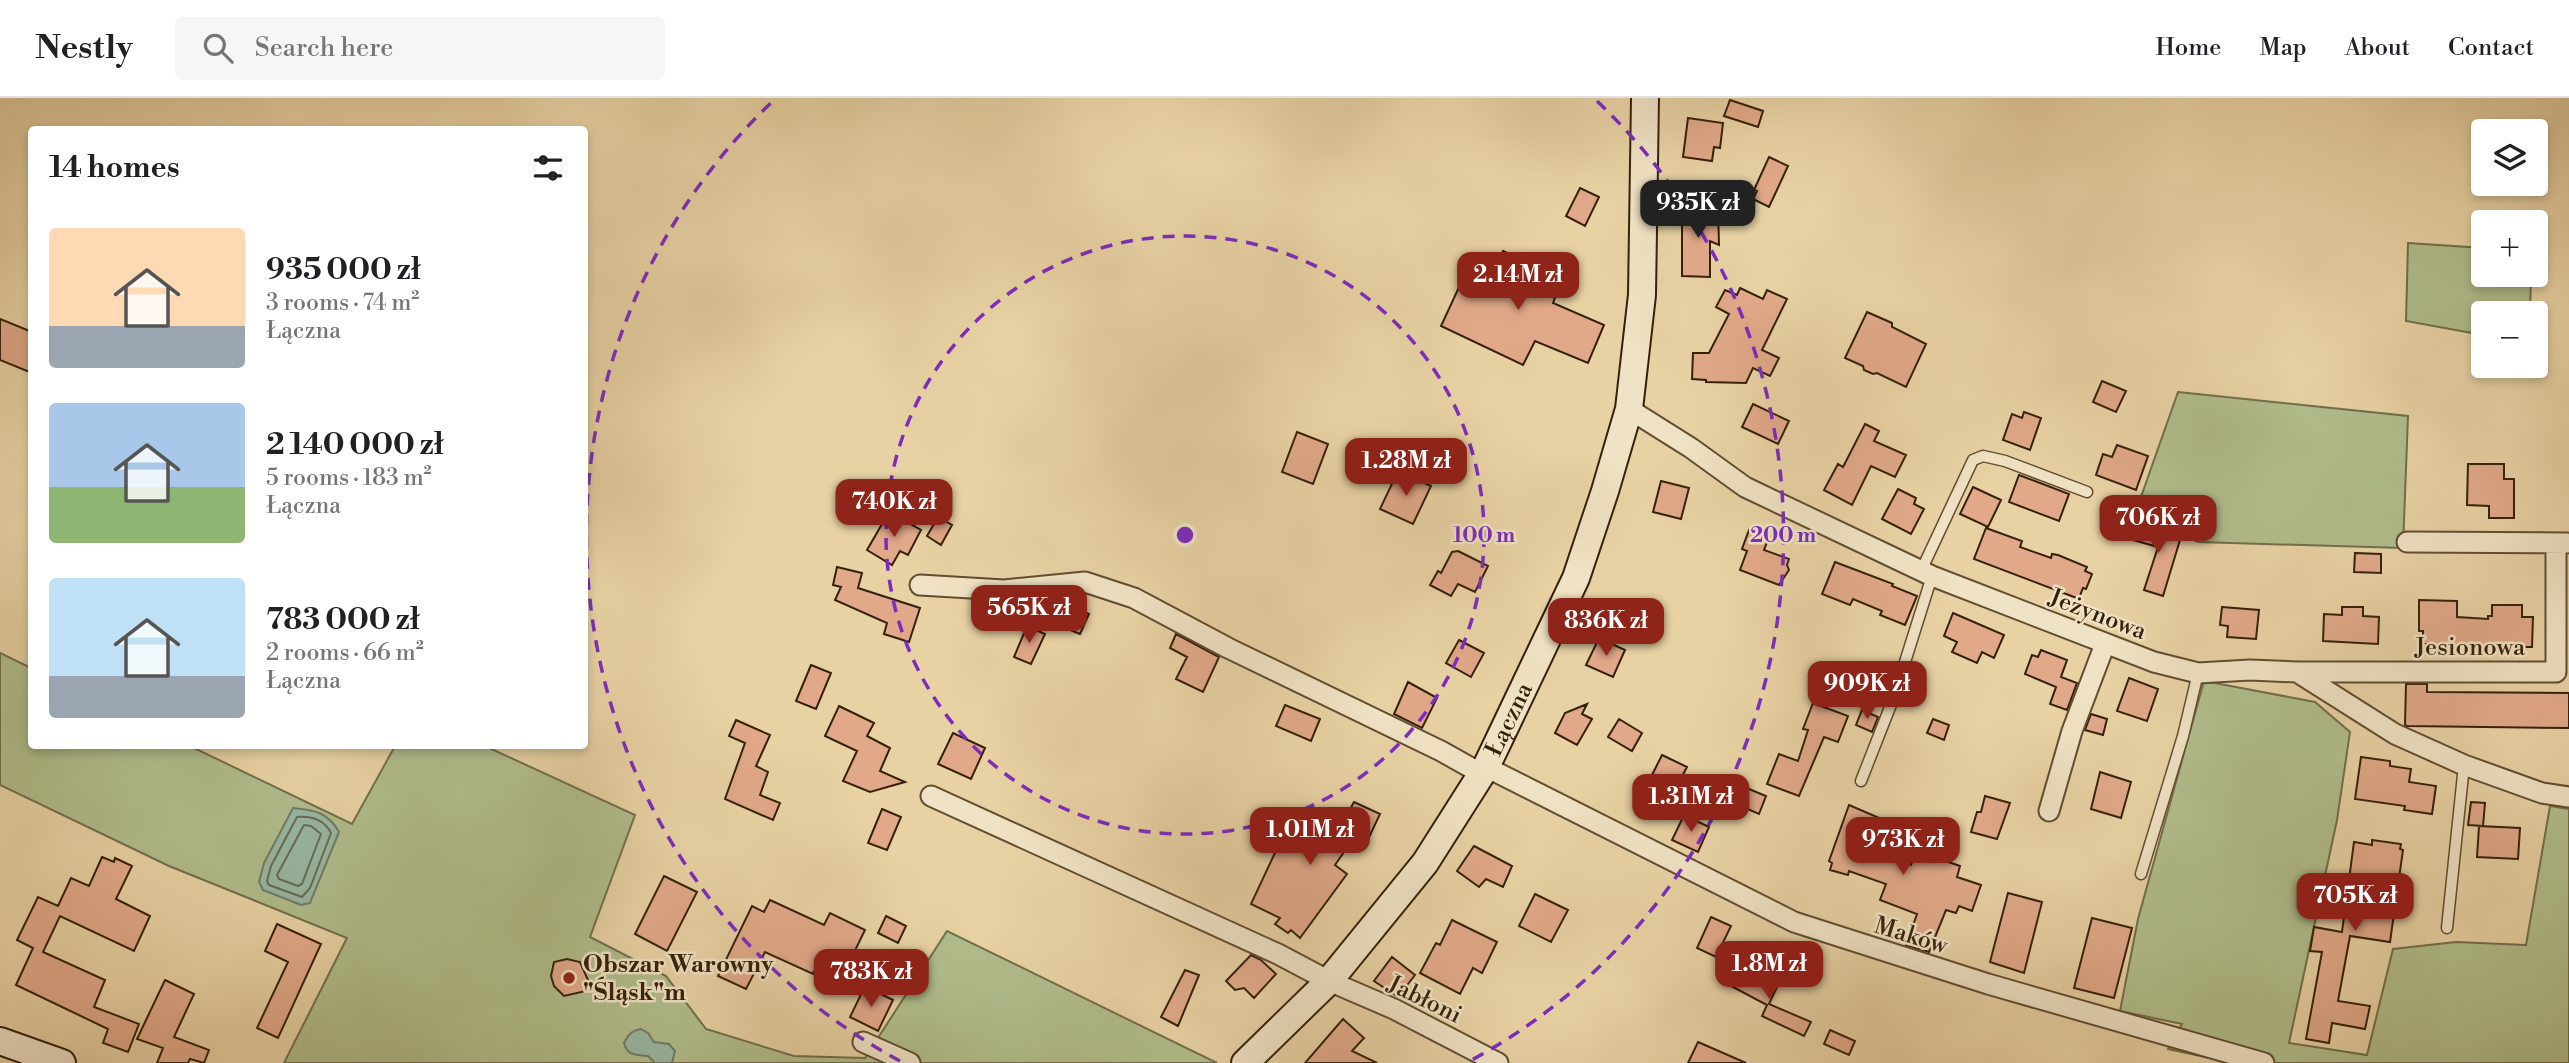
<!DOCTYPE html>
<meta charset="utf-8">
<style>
body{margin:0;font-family:"Libre Bodoni",serif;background:#f6f6f6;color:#202124;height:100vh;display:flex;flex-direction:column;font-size:26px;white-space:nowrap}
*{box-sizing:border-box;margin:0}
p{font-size:23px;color:#757577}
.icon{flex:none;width:38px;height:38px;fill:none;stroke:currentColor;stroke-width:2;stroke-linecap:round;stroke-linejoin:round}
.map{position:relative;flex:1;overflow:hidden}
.sheet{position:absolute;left:28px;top:28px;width:560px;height:623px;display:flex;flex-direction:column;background:#fff;border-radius:7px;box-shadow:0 4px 10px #0003}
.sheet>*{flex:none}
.controls{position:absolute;left:2471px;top:21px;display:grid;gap:14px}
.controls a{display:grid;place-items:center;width:77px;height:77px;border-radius:7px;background:#fff;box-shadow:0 4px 10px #0003;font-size:35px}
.price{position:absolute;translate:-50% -60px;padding:0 16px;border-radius:14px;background:#8f2418;color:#fff;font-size:23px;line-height:46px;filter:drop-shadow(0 2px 4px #0008)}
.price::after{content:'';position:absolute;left:50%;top:42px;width:21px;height:16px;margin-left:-10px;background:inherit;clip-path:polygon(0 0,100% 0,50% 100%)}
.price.active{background:#222;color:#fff}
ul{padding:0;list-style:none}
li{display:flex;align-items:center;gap:21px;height:175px;padding:0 21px}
li span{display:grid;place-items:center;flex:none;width:196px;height:140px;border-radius:7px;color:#555}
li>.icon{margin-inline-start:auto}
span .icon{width:84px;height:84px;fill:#fffc;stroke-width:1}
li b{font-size:30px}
h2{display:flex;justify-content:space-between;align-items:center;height:84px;padding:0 21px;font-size:30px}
header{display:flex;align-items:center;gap:42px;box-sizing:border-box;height:98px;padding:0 35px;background:#fff;border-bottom:2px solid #e0e0e0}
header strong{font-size:33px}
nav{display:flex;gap:38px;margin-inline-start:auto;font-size:24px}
.search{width:490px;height:63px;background:#f6f6f6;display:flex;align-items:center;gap:18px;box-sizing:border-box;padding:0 24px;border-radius:7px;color:#757577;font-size:26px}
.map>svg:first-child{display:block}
</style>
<header>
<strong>Nestly</strong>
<div class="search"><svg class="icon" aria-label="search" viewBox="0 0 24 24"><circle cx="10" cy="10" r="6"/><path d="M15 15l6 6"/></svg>Search here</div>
<nav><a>Home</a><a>Map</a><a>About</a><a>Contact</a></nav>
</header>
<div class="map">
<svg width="2569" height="965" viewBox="0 0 2569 965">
<rect width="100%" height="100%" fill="#e8d2a4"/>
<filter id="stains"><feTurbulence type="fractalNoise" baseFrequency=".00286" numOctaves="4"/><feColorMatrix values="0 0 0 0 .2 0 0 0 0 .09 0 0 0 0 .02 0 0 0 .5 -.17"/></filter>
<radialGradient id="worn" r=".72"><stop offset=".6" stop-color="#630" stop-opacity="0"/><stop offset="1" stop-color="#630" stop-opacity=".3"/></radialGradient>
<path fill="#b0bd8b" stroke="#726f4b" stroke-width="2" d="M2408 145 2483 150V177H2531L2530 215H2483V237L2406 223Z
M2178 294 2408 318 2403 450 2198 444 2136 413Z
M0 555 31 570 32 648H190L352 726 395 648H485L635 717 590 839 666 878 706 931 794 958 865 960 947 833 1217 965H284L347 840 169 768 0 687Z
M2204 583 2315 604 2350 634 2337 722 2289 945 2367 957 2393 851 2456 844 2526 847 2550 708 2569 711V965H2233L2168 951 2182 926 2120 913 2138 821Z"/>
<path fill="#98b8a2" stroke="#707c66" stroke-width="2" d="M293 710C314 712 328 714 339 734L310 805 301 807 263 792 259 784 264 765Z
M641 931 648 935 654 944 669 946 675 953 672 965H655L648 958C637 957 627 958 624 945 628 937 631 933 641 931Z"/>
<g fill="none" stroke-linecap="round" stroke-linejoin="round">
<path stroke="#666c56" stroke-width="2" d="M297 719C311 718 324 721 331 735L310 790 302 799 269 787 267 783 271 768Z
M304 727 311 728 321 736 302 786 298 788 279 781 277 777Z"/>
</g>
<path fill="#e1a989" stroke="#35210b" stroke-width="2" d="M1730 2 1763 13 1758 29 1724 18Z
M1688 20 1723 25 1720 50 1714 49 1712 63 1683 59Z
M1769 59 1788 68 1769 109 1753 101 1757 93 1754 92Z
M1580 90 1599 99 1585 128 1566 118Z
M1682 110H1718L1719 147 1710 143V179L1682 178Z
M1503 153 1559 180 1550 198 1555 200 1553 205 1604 227 1588 265 1535 243 1523 267 1441 228 1472 161 1494 172Z
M1740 190 1763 201 1767 192 1787 201 1762 252 1779 260 1770 278 1753 270 1746 285 1706 284V282L1692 281 1693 255H1709L1729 216 1716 209 1725 192 1737 197Z
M1867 214 1892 225V229L1926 246 1906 289 1877 275 1873 276 1864 272 1863 268 1845 260Z
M0 221 32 234V275L0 262Z
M2102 283 2126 293 2116 314 2093 304Z
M1753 306 1789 323 1778 346 1742 329Z
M2024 314 2041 320 2030 352 2003 342 2012 316 2022 320Z
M1865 326 1879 333 1874 343 1906 357 1895 379 1871 368 1852 407 1824 392 1838 366 1843 369Z
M1297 334 1328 346 1313 386 1282 374Z
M2117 347 2148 358 2136 392 2096 377 2103 356 2112 359Z
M2468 366H2504V381H2514V420H2489V408L2467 407Z
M1398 373 1431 388 1413 426 1380 411Z
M2019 377 2069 396 2059 423 2009 404Z
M1661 383 1689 390 1681 421 1653 414Z
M1973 389 2001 402 1988 429 1960 416Z
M1898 391 1916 400 1914 406 1924 411 1911 436 1882 421Z
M889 414 921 432 908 457 900 453 892 467 867 452Z
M938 419 952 427 941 447 927 438Z
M2139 422 2165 430 2162 437 2180 442 2163 498 2144 492 2158 449 2133 442Z
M1986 430 2022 443 2020 449 2051 460 2052 456 2058 457 2087 469 2085 473 2092 476 2086 491 2083 490 2079 500 2074 499 1974 461Z
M1749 432 1769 439 1764 452 1789 461 1787 467 1789 472 1779 487 1740 472 1747 453 1742 451Z
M1458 453 1488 468 1475 494 1458 486 1451 498 1430 487 1438 473 1441 475 1452 454Z
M2355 455 2381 456V475L2354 474Z
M1835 464 1893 486 1892 488 1917 498 1905 527 1880 517 1882 513 1853 501 1850 507 1822 496Z
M837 469 862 475 858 490 920 510 909 544 884 536 887 525 835 502 841 489 833 487Z
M1067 498 1083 505 1080 512 1089 516 1080 536 1055 526Z
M2419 502 2457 503V519L2488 521V518H2492V507H2522V519H2533L2532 549H2430V546H2423V533H2419Z
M2222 509 2259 512 2256 541 2227 539 2228 528 2220 527Z
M2342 509H2363V518L2379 519 2378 546 2323 543 2324 516 2342 517Z
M1953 515 2004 537 1994 560 1982 554 1977 565 1952 554 1957 544 1944 538Z
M1027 528 1045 536 1031 566 1014 559Z
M1176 536 1219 559 1203 594 1176 581 1187 559 1170 550Z
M1599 540 1625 552 1613 579 1586 567Z
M1459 542 1484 555 1471 579 1446 565Z
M2041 552 2067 562 2061 579 2077 585 2067 612 2050 606 2056 589 2025 576 2032 557 2038 559Z
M811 567 831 575 816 611 796 603Z
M2129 580 2158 591 2147 623 2117 613Z
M1408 584 1437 600 1422 630 1394 616Z
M2406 586H2427V594L2569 595V630L2407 628 2405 627Z
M1813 605 1848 618 1838 644 1824 639 1799 698 1767 686 1779 656 1798 663 1808 632 1803 631Z
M1587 606 1582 616 1592 621 1577 647 1555 635 1565 615Z
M1285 607 1320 621 1311 643 1276 628Z
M839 608 874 625 867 638 890 650 880 673 905 684 870 694 843 683 857 653 825 638Z
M1862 612 1878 619 1872 634 1856 627Z
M2091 616 2107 621 2103 637 2085 632Z
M1619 621 1642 635 1632 653 1608 639Z
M1933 621 1949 627 1944 642 1927 635Z
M736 622 770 637 756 668 768 674 760 697 780 705 773 722 725 701 745 645 729 638Z
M953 635 985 650 971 681 938 666Z
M1662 657 1687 669 1678 686 1652 677Z
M2361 659 2390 663V668L2411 671 2409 684 2436 688 2432 716 2404 712 2405 708 2355 701Z
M2100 674 2131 684 2121 720 2091 711Z
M1737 686 1766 698 1759 716 1731 704Z
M1985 698 2010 705 1997 741 1971 734 1977 714H1981Z
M1354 704 1380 716 1364 750 1351 744 1335 767 1347 776 1300 840 1291 832 1288 835 1275 826 1280 820 1251 806 1294 714 1337 734Z
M2471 704 2485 705 2483 728 2468 727Z
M1849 707 1884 722 1871 753 1911 767 1916 753 1960 768 1957 779 1981 787 1972 813 1959 808 1956 815 1946 812 1929 854 1906 847 1917 816 1880 802 1886 786 1849 773 1848 777 1830 772 1832 765 1829 763Z
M882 711 901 719 887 752 868 745Z
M1684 717 1709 729 1698 754 1672 742Z
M2479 728 2520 730 2518 761 2477 759Z
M2372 742 2401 746 2400 751 2403 752 2390 844 2350 838 2338 903 2370 908 2365 931 2332 925 2329 945 2306 941 2322 854 2310 853 2314 829 2342 834 2354 744 2372 747Z
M1474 748 1512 768 1503 789 1486 781 1479 789 1457 773Z
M102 759 114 764 115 760 132 768 116 801 150 818 134 853 60 818 43 854 105 882 94 909 139 926 128 954 103 945 108 931 16 887 33 850 17 842 38 799 58 808 71 780 89 788Z
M664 778 697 794 667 853 635 836Z
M2008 795 2042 804 2024 875 1990 864Z
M1535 796 1568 812 1551 844 1519 828Z
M770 802 824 827 830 815 865 832 844 875 819 863 813 876 765 854 746 891 718 878 752 808 764 814Z
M886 818 906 828 898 845 878 835Z
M1711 819 1731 828 1716 859 1697 850Z
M2092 820 2132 830 2114 900 2074 890Z
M1452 822 1497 844 1482 875 1473 870 1460 896 1420 875 1436 845 1440 847Z
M277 826 321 846 278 940 257 930 288 864 265 853Z
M1251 857 1261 862 1276 876 1254 900 1244 890 1235 892 1226 883Z
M1392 859 1415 877 1398 899 1374 883Z
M567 861 580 864 588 882 586 893 564 898 554 888 551 878 554 864Z
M1740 870 1777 889 1769 906 1811 924 1804 938 1762 918 1767 907 1731 888Z
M1185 872 1199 877 1178 928 1161 919Z
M165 882 194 896 174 939 209 952 204 965 190 961 188 965H157L163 950 137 941Z
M865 888 893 902 878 933 850 919Z
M1343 921 1364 940 1352 953 1377 965H1305Z
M1830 932 1855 943 1849 957 1824 946Z
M1698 944 1746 965H1688Z"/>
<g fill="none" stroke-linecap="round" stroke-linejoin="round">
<g stroke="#624d31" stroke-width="13">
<path id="lane" d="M1921 473 1973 362 1983 358 2005 363 2087 394
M1861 683 1894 599 1932 478
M2141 776 2183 638 2198 575
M2447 830 2464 667"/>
</g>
<g stroke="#624d31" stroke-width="23">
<path id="street" d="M1629 311 1691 350 1745 389 1932 478 2154 564 2198 575 2250 572 2297 574 2395 636 2464 667 2542 695 2569 699
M2407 444 2567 445
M920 487 1004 492 1085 484 1134 500 1228 550 1441 653 1482 676
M2298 574H2556V445
M1486 669 1794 824 1988 886 2264 965
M931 698 1278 856 1329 883 1394 911 1498 965
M2049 713 2072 633 2105 546
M863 944 910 965"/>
</g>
<g stroke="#35210b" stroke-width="30">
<g id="secondary">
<path d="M0 943 62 965"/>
<path id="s1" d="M1245 965 1329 883 1425 765 1486 669 1576 480 1605 393 1629 311 1642 197 1645 0"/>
</g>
</g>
<use href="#lane" stroke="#f0e2c4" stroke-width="10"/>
<use href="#street" stroke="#f0e2c4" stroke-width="19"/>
<use href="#secondary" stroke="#f0e2c4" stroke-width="26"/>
</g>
<g fill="none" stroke="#7b2cbf" stroke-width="3.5" stroke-dasharray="12 9">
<circle cx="1185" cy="437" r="299"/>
<path d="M900 963A598 598 0 0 1 773 3M1597 3A598 598 0 0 1 1470 963"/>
</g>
<circle fill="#8f2418" stroke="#f0e2c4" stroke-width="2.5" cx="569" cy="880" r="7"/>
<g text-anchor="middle" stroke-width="5" stroke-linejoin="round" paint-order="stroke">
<g font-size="24" fill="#35210b" stroke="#f0e2c4">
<text transform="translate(2098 516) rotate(21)" y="8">Jeżynowa</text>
<text x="2470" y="557">Jesionowa</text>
<text dy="8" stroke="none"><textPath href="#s1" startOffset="436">Łączna</textPath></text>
<text transform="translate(1911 837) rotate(17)" y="8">Maków</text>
<text transform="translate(1425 901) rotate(26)" y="8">Jabłoni</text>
</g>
<g font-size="24" font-weight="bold" fill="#35210b" stroke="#f0e2c4" text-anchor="start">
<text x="583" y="874">Obszar Warowny<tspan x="583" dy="28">"Śląsk"m</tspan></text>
</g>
</g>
<circle cx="1185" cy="437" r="10" fill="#7b2cbf" stroke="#f0e2c4" stroke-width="3.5"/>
<g font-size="21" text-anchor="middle" font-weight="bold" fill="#7b2cbf" stroke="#f0e2c4" stroke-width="5" stroke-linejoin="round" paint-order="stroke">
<text x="1484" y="444">100 m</text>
<text x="1783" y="444">200 m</text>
</g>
<rect width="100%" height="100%" filter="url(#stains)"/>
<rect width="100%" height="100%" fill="url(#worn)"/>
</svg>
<div class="controls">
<a><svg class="icon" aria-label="layers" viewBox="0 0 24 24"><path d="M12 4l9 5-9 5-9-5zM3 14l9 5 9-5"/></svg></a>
<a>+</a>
<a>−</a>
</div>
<b class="price active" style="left:1698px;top:142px">935K zł</b>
<b class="price" style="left:1518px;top:214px">2.14M zł</b>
<b class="price" style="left:1406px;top:400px">1.28M zł</b>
<b class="price" style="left:894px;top:441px">740K zł</b>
<b class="price" style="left:2158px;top:457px">706K zł</b>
<b class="price" style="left:1029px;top:547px">565K zł</b>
<b class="price" style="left:1606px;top:560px">836K zł</b>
<b class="price" style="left:1867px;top:623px">909K zł</b>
<b class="price" style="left:1691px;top:736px">1.31M zł</b>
<b class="price" style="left:1310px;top:769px">1.01M zł</b>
<b class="price" style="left:1903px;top:779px">973K zł</b>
<b class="price" style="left:2355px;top:835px">705K zł</b>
<b class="price" style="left:1769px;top:903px">1.8M zł</b>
<b class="price" style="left:871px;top:911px">783K zł</b>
<section class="sheet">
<h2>14 homes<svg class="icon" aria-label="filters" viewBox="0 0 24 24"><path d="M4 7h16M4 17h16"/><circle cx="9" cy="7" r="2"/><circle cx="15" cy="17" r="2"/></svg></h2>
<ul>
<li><span style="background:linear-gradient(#ffd9b3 70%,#9aa5b1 0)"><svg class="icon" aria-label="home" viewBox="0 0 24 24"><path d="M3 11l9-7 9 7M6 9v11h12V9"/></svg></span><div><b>935 000 zł</b><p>3 rooms · 74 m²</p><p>Łączna</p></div></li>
<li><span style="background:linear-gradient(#a9c7e8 60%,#8fb573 0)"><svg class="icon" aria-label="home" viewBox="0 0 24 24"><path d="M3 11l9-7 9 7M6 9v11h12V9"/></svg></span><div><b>2 140 000 zł</b><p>5 rooms · 183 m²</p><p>Łączna</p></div></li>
<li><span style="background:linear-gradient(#bfe0f5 70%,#9aa5b1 0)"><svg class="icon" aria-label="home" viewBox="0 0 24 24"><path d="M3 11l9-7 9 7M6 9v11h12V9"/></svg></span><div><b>783 000 zł</b><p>2 rooms · 66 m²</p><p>Łączna</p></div></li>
</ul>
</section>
</div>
